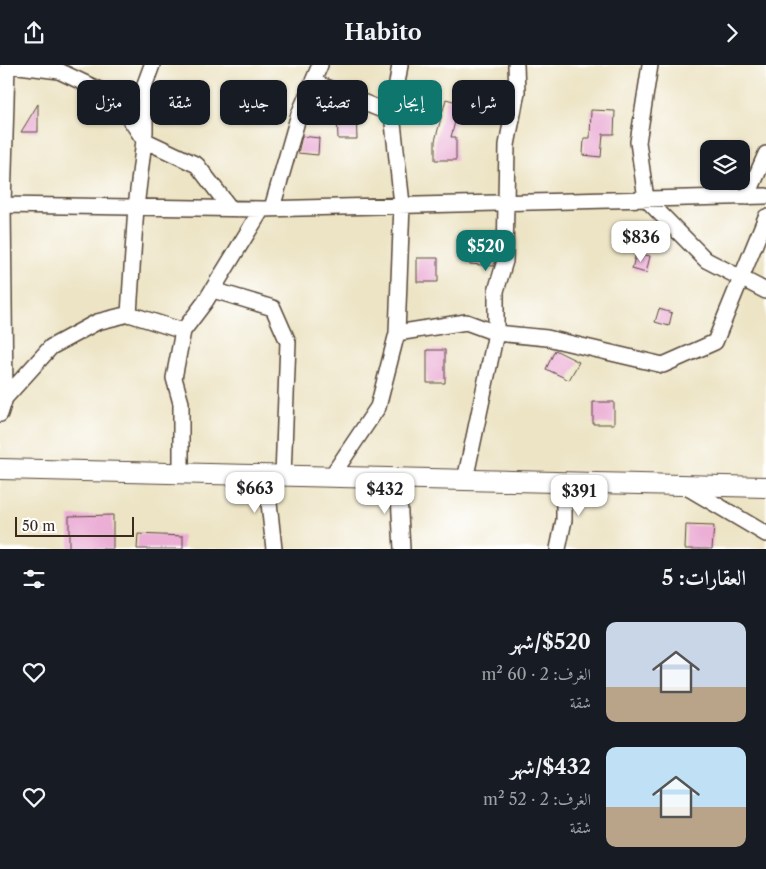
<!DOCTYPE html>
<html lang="ar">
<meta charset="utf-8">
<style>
body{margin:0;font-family:"Libre Caslon Text",Amiri,serif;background:#242831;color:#f1f3f6;direction:rtl;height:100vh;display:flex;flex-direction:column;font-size:19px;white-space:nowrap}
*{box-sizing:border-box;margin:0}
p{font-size:16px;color:#9ea1a6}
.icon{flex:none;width:28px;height:28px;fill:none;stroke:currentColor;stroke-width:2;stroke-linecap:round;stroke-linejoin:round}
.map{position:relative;height:484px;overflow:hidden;direction:ltr}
.details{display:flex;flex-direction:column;background:#171b24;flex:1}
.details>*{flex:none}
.hud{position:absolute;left:15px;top:15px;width:500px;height:45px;direction:rtl;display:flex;gap:10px}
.buttons{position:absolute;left:700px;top:75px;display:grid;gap:10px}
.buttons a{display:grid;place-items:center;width:50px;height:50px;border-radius:10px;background:#171b24;box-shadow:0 1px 4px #0004;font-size:25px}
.scale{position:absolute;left:15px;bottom:12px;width:119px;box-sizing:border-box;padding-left:5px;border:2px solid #3b2a1e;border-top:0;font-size:14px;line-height:18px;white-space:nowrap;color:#3b2a1e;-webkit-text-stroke:4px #fff;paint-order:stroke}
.price{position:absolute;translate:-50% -42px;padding:0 11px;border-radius:10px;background:#fff;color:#222;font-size:16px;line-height:32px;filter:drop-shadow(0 1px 2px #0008)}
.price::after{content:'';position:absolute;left:50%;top:30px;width:15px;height:11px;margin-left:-8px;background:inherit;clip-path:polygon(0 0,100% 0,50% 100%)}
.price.on{background:#0f766e;color:#fff}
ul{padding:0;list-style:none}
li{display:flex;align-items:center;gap:15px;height:125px;padding:0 20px}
li span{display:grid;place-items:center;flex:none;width:140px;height:100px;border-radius:10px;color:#555}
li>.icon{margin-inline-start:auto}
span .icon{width:60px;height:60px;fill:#fffc;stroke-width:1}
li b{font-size:21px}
h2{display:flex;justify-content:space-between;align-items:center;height:60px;padding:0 20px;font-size:21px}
.chip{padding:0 18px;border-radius:10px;background:#171b24;box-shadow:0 1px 4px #0004;font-size:18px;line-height:45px}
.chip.on{background:#0f766e;color:#fff}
header{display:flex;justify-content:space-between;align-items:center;height:65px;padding:0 20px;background:#171b24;font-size:22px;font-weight:800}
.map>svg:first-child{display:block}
</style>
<header><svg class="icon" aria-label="forward" viewBox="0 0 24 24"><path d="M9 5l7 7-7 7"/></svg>Habito<svg class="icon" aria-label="share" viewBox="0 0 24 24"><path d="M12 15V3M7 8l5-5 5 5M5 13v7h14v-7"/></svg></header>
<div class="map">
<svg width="766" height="484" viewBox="0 0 766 484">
<rect width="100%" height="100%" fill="#fff"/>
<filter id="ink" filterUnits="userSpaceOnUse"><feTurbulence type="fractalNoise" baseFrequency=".02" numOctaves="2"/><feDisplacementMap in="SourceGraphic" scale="10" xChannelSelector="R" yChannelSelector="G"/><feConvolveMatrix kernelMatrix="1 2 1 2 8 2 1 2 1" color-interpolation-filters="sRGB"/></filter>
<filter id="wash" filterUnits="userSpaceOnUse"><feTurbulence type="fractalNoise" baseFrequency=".0096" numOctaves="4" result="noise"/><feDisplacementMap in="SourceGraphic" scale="20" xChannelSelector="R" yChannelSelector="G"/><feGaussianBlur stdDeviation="1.12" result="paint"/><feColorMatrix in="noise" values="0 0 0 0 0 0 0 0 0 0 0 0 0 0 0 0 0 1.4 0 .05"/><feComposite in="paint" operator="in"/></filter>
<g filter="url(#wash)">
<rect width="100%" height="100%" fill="#ede4c5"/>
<g id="blocks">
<path fill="#ebaed5" d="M446 34 460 38 451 72H456V95H435V76Z
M38 39V67H21Z
M591 45 615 46 614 69H603L601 92 583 90 584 73H590Z
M356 46 357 74H338L337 47Z
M302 71 319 73 318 90 298 88Z
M471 180 496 182 494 201 469 199Z
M636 188 650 191 646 208 632 204Z
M417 193H438V217H417Z
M659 244 672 248 669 261 655 257Z
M427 285H445V318H427Z
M555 285 579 297 569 315 546 304Z
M593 337H614V359H593Z
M113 450V484H69V451Z
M686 460 714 461 712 484H685Z
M138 469 183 471V484H137Z"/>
</g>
</g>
<g filter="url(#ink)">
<use href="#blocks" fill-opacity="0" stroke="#564637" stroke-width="1"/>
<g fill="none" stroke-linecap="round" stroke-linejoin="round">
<g stroke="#564637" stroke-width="18">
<path id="street" d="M11 0 59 6 116 33 144 75 197 100 230 143
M650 0 638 77 646 134 706 195 766 226
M313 17 392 49
M747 132 766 89
M0 140 262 144 766 131
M272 143 299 49 320 0
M213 225 273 243 288 277 283 411
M129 249 183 266
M397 268 466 257 496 268 547 273 663 300 715 277 766 152
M5 333 3 140 7 0
M0 349 5 333 51 282 97 257 129 249 136 142 145 67V19L152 0
M181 408V338L174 313 183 266 205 237 262 144
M266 410 274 484
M331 412 378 342 397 268 402 139 392 49 400 0
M398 414 402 484
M465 415 496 268V226L505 196 507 80 517 27 516 0
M683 420 766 469
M558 484 564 455V417"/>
</g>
<g stroke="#564637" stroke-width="22">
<path id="secondary" d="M0 404 766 422"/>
</g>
<use href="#street" stroke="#fff" stroke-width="15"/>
<use href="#secondary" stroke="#fff" stroke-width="20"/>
</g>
</g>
</svg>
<div class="buttons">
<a><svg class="icon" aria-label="layers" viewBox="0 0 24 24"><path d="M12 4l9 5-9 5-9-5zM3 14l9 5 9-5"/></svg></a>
</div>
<div class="scale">50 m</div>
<b class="price" style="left:641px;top:198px">$836</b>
<b class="price on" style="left:486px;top:207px">$520</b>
<b class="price" style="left:255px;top:449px">$663</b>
<b class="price" style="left:385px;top:450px">$432</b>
<b class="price" style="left:579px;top:452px">$391</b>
<div class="hud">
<a class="chip">شراء</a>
<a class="chip on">إيجار</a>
<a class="chip">تصفية</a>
<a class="chip">جديد</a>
<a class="chip">شقة</a>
<a class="chip">منزل</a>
</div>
</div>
<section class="details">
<h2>العقارات: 5<svg class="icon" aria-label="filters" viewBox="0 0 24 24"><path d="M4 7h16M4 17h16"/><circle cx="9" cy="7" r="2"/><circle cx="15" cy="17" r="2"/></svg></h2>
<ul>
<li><span style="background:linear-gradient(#c9d6e8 65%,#b9a48a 0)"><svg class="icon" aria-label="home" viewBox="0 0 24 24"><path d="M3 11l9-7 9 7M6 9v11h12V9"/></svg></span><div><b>$520/شهر</b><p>الغرف: 2 · 60 m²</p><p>شقة</p></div><svg class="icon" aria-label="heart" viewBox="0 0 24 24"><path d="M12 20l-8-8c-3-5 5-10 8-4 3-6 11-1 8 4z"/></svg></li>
<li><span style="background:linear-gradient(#bfe0f5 60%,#b9a48a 0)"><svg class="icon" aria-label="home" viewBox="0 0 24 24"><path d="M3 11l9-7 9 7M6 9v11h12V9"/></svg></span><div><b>$432/شهر</b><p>الغرف: 2 · 52 m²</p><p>شقة</p></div><svg class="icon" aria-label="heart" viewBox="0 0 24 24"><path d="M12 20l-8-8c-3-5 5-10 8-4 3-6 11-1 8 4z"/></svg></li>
</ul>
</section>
